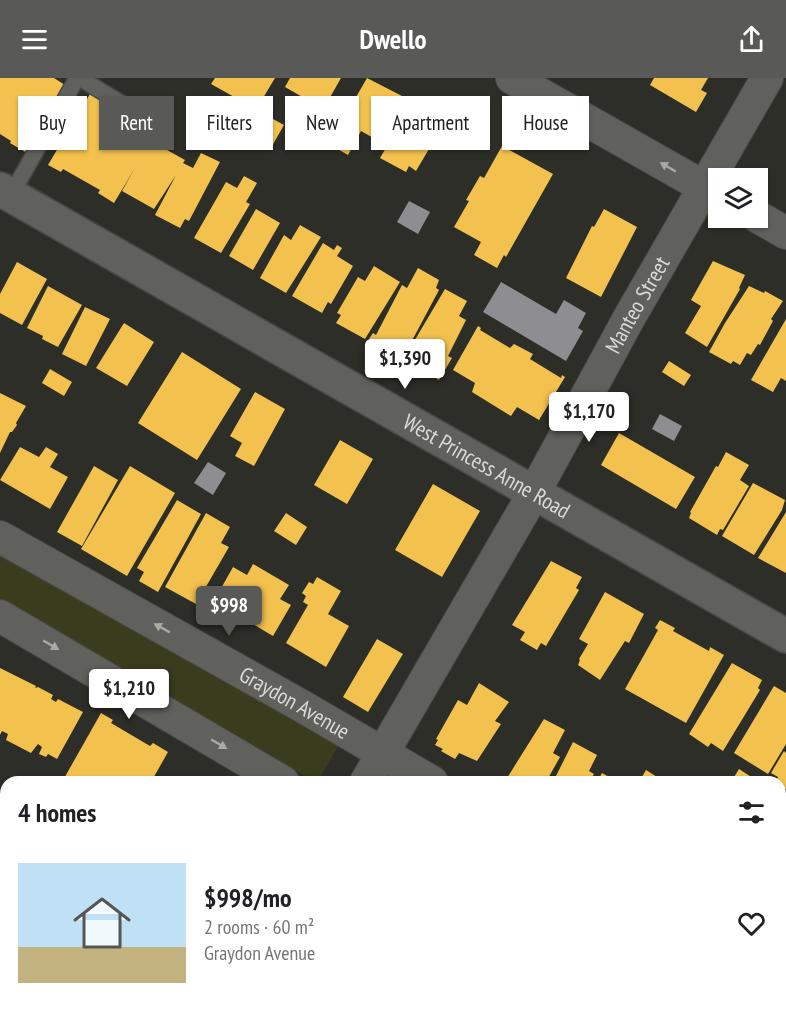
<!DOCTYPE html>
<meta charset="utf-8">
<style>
body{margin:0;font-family:"PT Sans Narrow",sans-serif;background:#f2f2f2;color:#202124;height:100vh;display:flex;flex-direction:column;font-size:22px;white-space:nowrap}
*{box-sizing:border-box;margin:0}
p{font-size:20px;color:#757577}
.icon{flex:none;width:33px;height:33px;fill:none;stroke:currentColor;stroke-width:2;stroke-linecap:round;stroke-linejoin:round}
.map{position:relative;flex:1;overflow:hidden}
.details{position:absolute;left:0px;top:698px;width:786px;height:236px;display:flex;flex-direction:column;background:#fff;border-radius:18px 18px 0 0;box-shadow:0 2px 4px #0004}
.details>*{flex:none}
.banner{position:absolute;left:18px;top:18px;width:750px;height:54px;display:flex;gap:12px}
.controls{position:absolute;left:708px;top:90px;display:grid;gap:12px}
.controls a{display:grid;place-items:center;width:60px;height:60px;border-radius:0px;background:#fff;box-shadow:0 2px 4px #0004;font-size:30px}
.price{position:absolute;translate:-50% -51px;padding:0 14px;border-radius:6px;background:#fff;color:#222;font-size:20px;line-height:39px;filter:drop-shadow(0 2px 3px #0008)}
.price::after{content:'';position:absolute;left:50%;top:36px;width:18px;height:14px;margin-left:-9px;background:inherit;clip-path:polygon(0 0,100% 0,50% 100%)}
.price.active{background:#595958;color:#fff}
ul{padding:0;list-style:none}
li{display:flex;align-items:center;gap:18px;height:150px;padding:0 18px}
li+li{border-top:2px solid #e0e0e0}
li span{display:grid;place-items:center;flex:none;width:168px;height:120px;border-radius:0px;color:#555}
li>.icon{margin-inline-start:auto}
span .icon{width:72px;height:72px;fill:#fffc;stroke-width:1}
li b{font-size:26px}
h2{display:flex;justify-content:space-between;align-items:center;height:72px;padding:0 18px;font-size:26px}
.pill{padding:0 21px;border-radius:0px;background:#fff;box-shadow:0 2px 4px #0004;font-size:21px;line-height:54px}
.pill.active{background:#595958;color:#fff}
header{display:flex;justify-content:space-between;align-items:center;height:78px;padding:0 18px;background:#595958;color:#fff;font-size:27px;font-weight:600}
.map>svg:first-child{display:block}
</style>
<header><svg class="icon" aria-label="menu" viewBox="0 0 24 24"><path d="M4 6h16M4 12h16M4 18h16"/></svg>Dwello<svg class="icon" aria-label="share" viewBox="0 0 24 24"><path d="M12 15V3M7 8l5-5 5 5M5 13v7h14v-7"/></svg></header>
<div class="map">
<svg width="786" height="932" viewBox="0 0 786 932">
<rect width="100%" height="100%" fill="#2d2e28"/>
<path fill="#3a3c1e" d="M0 472 340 665 318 703H314L0 525Z
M780 913 786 916V932H716L707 927H780Z"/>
<path fill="#f2c14e" d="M0 0H54L65 7 27 75 10 65 11 63 0 56Z
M215 0H275L257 30 254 29 250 35 233 25 236 20 211 6Z
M290 0H341L316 44 303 37 311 24 285 9Z
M367 0 402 18 377 62 361 53 348 77 329 66Z
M654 0H708L701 12 707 15 696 34 650 7Z
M90 16 155 55 151 63 185 82 183 85 193 90 201 75 220 84 189 143 185 141 180 150 155 137 176 97 154 131 122 113 135 90 114 125 98 115 100 112 63 91 61 94 48 87Z
M413 24 426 32 430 26 449 37 416 93 409 88 406 94 380 80Z
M262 35 284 47 272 68 251 56Z
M502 68 553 96 506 179 504 177 497 190 474 177 481 164 454 149 469 123 466 122 480 98 484 100Z
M244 98 257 105 246 124 250 126 221 175 194 160 226 104 237 110Z
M256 131 280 145 253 192 229 178Z
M604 131 637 149 601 219 566 200 592 148 594 149Z
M300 147 321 159 286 215 260 200 284 157 291 162Z
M323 165 334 172 337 167 342 170 337 178 353 188 331 226 328 224 322 235 292 218Z
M713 183 745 197 739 210 740 211 707 269 685 255 701 228 691 222Z
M17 184 47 201 22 247 0 235V216Z
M374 188 400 204 365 261 336 245 341 237 337 235 358 199 365 203Z
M418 190 439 202 436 210 439 212 407 272 401 271 396 278 369 261 373 255 376 257 402 207 407 210Z
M48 208 82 227 58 269 42 261 43 258 27 250Z
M749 208 764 215 765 213 783 223 771 241 773 243 760 267 758 266 751 277 747 275 740 287 733 283 731 286 709 274 725 245Z
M445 211 467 223 459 238 466 242 448 278 452 280 439 302 403 282Z
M85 229 110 241 86 288 62 276Z
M786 241V303L781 300 773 314 751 302Z
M124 245 154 264 127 308 96 290Z
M478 248 481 250 480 252 510 270 514 266 533 276 530 281 561 300 562 297 565 299 539 342 517 329 511 338 472 314 475 305 453 292Z
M182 274 241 311 197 382 138 345Z
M669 283 691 297 684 308 662 294Z
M50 291 72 304 64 318 42 305Z
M255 314 285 331 254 388 235 378 242 365 230 358Z
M0 315 26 328 16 345 17 347 12 354H10L0 375Z
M619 355 695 399 676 431 601 387Z
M340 362 373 381 347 426 314 407Z
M20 369 39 379 46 369 58 376 50 389 68 399 50 431 0 402Z
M726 374 749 387 740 402 749 408 723 452 720 451 717 457 689 440 691 435 690 434 716 388 718 389Z
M94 388 118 402 82 468 57 454Z
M130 388 175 415 127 498 81 471Z
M753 405 785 422 782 432 754 477 722 458Z
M433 406 480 433 442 499 395 472Z
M177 422 201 436 158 514 139 503 144 494 137 490Z
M786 434V495L758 480Z
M206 435 230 449 221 465 229 469 196 526 165 509Z
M286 435 307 449 296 467 274 453Z
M551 483 582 499 576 510 579 512 546 568 541 565 537 572 520 562 525 554 512 547Z
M253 486 289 507 280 521 291 527 273 558 214 523 233 489 247 497Z
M317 499 341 513 328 536 349 548 326 589 286 565 308 527 303 524 306 518 302 515 309 504 313 506Z
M605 514 644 536 629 565 625 563 600 602 578 587 580 582 579 581 588 566 579 561Z
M660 542 675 550 673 553 709 573 710 569 724 577 686 645 625 611 658 552 655 550Z
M377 561 403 576 368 634 343 619Z
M732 585 762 602 758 610 760 612 723 673 711 665 708 669 689 656Z
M0 590 36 608 35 610 38 609 53 617 51 621 56 624 58 621 83 634 57 681 48 676 46 679 39 676 42 669 38 666 31 675 6 662 8 656 2 653 0 657Z
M479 605 509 624 495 643 501 646 477 683 459 675 455 681 441 673 443 671 435 667 438 662 436 661 458 622 467 627Z
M774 608 786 615V666L768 696 734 675Z
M101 635 113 642 111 645 150 668 153 665 168 674 151 704H62Z
M544 641 565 652 553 675 560 679 546 704H513L507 700Z
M573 664 597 677 589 693 594 696 589 704H553Z
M784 673 786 675V711L780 708V704H776L778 699 771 695Z
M739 691 759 704H731Z
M646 692 657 699 659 704H639Z
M602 695 618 704H597Z
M0 751 6 755V847L2 856 0 855Z
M780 764 786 768 784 778 786 779V813L780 823Z
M129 927H193L190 932H136Z
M284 927H349L346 932H281Z
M460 927H501L499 932H462L459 930Z
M507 927H541L538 932H504Z
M545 927H584L581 932H542Z
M590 927H593L602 932H587Z"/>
<path fill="#8d8d92" d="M409 123 430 134 418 156 397 144Z
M501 204 556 236 564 222 586 235 578 250 583 253 566 283 483 234Z
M660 336 682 348 674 363 652 351Z
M208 384 226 395 213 417 194 405Z"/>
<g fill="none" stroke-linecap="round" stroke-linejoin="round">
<g stroke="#484944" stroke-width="18">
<path id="service" d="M80 0 142 38
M11 117 77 0"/>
</g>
<g stroke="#484944" stroke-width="34">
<g id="minor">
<path d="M512 0 718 117"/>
<path d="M758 139 786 155"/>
<path id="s1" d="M0 459 300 627 432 704"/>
<path d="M0 538 283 704"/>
<path id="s2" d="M366 704 534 415 629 240 767 0"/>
<path d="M780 903 786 906"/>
<path d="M678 927 687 932"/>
<path d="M0 929 5 932"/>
<path d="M234 932 237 927"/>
</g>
</g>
<g stroke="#484944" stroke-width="36">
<g id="secondary">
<path id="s3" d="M0 111 786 558"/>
</g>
</g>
<use href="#service" stroke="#60605c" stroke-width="15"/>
<use href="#minor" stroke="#60605c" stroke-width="32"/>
<use href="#secondary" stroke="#60605c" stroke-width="33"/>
</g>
<defs><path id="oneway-solid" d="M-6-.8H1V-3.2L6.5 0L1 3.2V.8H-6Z" transform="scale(1.5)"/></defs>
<g fill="#aaaaa5">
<use href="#oneway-solid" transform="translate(668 89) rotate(-150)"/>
<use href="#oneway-solid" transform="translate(162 550) rotate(-151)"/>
<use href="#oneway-solid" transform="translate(51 567) rotate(30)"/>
<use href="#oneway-solid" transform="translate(219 666) rotate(30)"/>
</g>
<g text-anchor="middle" stroke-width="6" stroke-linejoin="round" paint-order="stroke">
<g font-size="22" fill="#dbdbd5" stroke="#2f3026">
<text dy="8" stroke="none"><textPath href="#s2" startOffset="549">Manteo Street</textPath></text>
<text dy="8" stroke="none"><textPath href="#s3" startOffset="560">West Princess Anne Road</textPath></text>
<text dy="8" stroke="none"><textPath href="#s1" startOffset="338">Graydon Avenue</textPath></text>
</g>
</g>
</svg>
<div class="controls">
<a><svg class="icon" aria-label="layers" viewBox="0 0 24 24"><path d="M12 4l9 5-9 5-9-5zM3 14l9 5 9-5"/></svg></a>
</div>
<b class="price" style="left:405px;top:312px">$1,390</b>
<b class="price" style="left:589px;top:365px">$1,170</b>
<b class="price active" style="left:229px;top:559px">$998</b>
<b class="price" style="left:129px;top:642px">$1,210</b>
<div class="banner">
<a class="pill">Buy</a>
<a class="pill active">Rent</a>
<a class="pill">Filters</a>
<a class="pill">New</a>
<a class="pill">Apartment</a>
<a class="pill">House</a>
</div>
<section class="details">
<h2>4 homes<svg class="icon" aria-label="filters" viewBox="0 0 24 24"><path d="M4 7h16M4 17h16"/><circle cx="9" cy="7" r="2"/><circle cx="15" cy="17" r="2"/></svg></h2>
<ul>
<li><span style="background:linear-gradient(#bfe0f5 70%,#c2b280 0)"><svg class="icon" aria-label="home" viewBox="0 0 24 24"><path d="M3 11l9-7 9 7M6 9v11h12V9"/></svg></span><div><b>$998/mo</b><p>2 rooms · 60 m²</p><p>Graydon Avenue</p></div><svg class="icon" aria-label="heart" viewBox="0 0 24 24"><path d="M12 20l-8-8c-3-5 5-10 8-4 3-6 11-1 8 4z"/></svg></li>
</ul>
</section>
</div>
